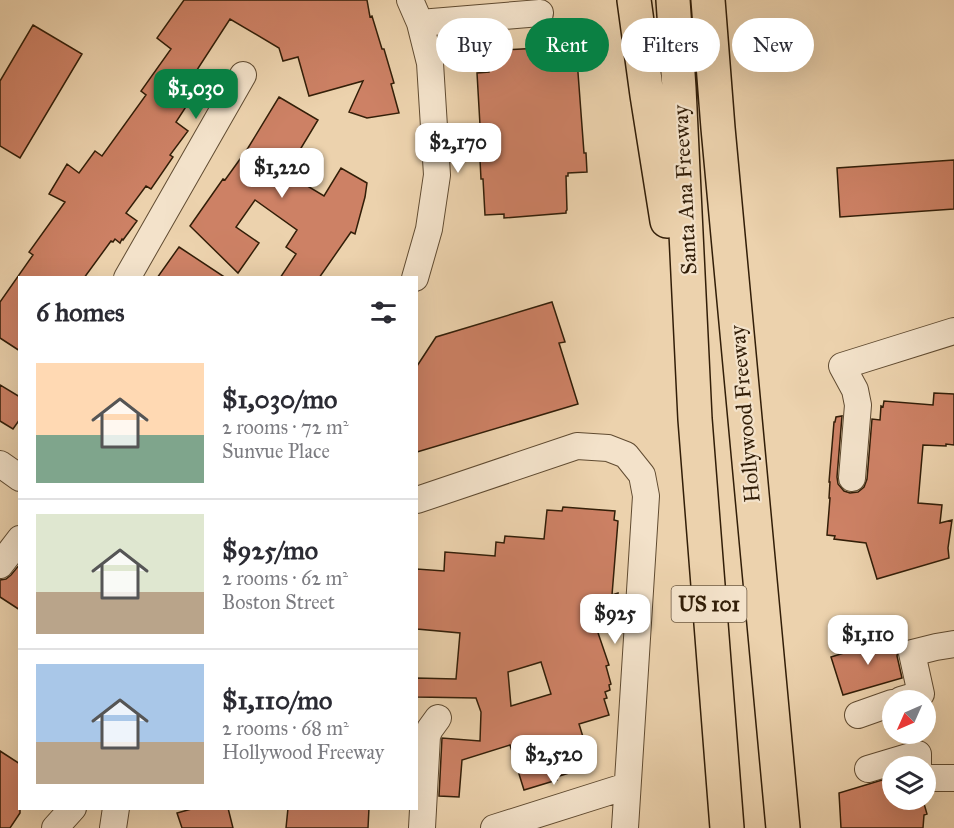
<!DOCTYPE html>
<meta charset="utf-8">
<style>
body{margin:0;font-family:"IM FELL Great Primer",serif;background:#f2f2f3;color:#2b2b33;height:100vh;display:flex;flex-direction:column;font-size:22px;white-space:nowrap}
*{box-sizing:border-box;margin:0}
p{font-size:20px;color:#7c7c81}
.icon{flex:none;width:33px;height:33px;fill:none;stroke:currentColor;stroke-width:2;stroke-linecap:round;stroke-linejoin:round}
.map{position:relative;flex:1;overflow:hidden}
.drawer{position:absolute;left:18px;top:276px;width:400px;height:534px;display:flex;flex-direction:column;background:#fff;border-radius:0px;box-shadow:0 6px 24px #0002}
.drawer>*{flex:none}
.top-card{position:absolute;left:436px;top:18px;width:428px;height:54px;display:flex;gap:12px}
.needle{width:39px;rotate:225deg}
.tools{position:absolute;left:882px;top:690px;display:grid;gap:12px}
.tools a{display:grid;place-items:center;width:54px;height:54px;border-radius:50%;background:#fff;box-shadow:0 6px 24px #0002;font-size:30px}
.price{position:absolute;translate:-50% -51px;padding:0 14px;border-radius:12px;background:#fff;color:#222;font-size:20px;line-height:39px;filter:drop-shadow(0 2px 3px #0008)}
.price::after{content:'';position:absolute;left:50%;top:36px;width:18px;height:14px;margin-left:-9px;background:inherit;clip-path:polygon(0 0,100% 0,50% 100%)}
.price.selected{background:#0b8043;color:#fff}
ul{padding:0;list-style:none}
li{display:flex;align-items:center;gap:18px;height:150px;padding:0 18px}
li+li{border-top:2px solid #e1e1e2}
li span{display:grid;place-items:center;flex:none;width:168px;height:120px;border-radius:0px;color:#555}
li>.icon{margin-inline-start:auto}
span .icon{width:72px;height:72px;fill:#fffc;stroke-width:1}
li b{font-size:26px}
h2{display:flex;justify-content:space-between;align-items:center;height:72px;padding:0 18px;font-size:26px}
.pill{padding:0 21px;border-radius:27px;background:#fff;box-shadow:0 6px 24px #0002;font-size:21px;line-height:54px}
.pill.selected{background:#0b8043;color:#fff}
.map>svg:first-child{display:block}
</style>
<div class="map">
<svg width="954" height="828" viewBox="0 0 954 828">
<rect width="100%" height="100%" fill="#ecd2ad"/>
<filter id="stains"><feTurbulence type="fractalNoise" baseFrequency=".00333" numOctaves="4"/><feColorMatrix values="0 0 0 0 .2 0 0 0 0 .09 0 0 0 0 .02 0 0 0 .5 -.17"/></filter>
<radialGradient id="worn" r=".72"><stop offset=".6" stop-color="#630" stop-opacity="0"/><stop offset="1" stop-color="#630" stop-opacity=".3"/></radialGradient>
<path fill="#cd8165" stroke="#321e08" stroke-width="1.5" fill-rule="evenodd" d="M184 0H367L370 17 372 16 382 49H384L394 83 391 84 399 113 367 118 349 112 363 81 309 96 298 57 283 61 279 48 230 19 193 76 202 82 176 122 188 131 170 155 173 157 151 189 146 186 126 213 137 221 123 240 122 239 120 243 115 239 113 242 111 241 84 278H20V351L0 338V302L33 255 29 252 65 202 49 194 67 164 79 173 95 151 102 156 146 95 141 91 171 49 157 38Z
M33 25 82 54 20 158 0 146V81Z
M576 46 584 153H586L587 172 568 173V176H566L567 210 566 211V213L504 218V214L485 215 483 179H481L480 160H482L477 73 489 72 488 51Z
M279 97 318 120 298 153 306 158 294 178 324 196 341 168 367 183 365 197 355 234 351 232 319 278H280L296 254 286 247 297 230 255 200 236 227 259 243 238 273 190 226 223 179 225 180 248 148Z
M954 160V209L840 217 837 168Z
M179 247 226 278H157Z
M552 302 565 342 559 343 578 404 417 452V366L436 337Z
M0 385 20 397V419L13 429 0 421Z
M934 393 954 394V445L946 444V446L923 445 918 503 942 505 940 523 952 520 948 548 949 558 877 579 866 543 834 539 835 536 827 535 830 498H829L830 482H829L834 422H835L836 417 842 416 837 477 838 484 844 491 850 493 858 492 864 487 867 479 872 419 880 420 881 406 883 407 884 401 933 405Z
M563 507 615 511 614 520 618 521 612 595 618 593V617L595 624 609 665 606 666 611 684 609 685 610 690 605 692 607 698 604 699 609 715 579 724 592 766 556 777 557 780 524 790 510 745 462 760 459 797 439 796 442 738 480 741 481 712 476 698 417 697V678L456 679 460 633 417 629V569L444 571 445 552 495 556 496 542 504 543 505 536 544 539 547 510 562 511ZM541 662 551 694 511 706 508 672Z
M20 564V610L0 597V580L6 579 11 575Z
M892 633 898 651 897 656 902 678 843 695 831 657 873 644 872 640Z
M0 751 20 764V813L10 828H0Z
M892 777V800H923L927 814 924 815 923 828H841L839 793Z
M195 808H228L233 828H182L177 813Z
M288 808H369L368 828H286Z"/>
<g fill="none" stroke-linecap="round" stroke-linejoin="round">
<g stroke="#604b31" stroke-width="28">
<path id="minor" d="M410 0 420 23 430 63 437 175 429 229 415 278
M420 23 540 13
M127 278 243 75
M0 464 20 478
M852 478 858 405 855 390 842 366 954 331
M417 500 577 446 608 448 626 455 642 475 646 496 625 828
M0 565 20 539
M901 700 921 694 912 653 936 647 954 644
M858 715 892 703
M868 769 918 754V766
M926 778H954
M55 828 73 808
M113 828 116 808
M422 828 427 736 430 729 438 718
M494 828 627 786"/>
</g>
<g stroke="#321e08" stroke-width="36">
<path id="highway" d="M634 0 647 95 667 221
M673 0 679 88 695 419 727 828
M708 0 718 128 783 828"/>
</g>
<use href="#minor" stroke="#f3e2ca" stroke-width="26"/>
<use href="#highway" stroke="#ecd2ad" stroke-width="33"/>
</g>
<g text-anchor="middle" stroke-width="4.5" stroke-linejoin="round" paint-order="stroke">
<rect fill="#f3e2ca" stroke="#6c5942" stroke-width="1.5" x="671.5" y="586" width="75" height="36" rx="4.5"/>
<g font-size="21" font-weight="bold" fill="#321e08">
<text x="709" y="611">US 101</text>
</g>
<g font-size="22" fill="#321e08" stroke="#f3e2ca">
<text transform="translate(684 190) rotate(-93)" y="8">Santa Ana Freeway</text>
<text transform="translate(744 414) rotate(-95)" y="8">Hollywood Freeway</text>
</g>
</g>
<rect width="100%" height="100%" filter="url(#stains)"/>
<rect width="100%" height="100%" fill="url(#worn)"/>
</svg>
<div class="tools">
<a><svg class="needle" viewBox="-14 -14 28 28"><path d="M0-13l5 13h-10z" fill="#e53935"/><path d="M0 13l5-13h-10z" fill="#7c7c81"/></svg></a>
<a><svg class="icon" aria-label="layers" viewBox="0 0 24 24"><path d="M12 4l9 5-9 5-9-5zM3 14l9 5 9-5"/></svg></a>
</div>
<b class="price selected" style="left:196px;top:120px">$1,030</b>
<b class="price" style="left:458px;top:174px">$2,170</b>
<b class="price" style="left:282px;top:199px">$1,220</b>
<b class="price" style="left:615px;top:645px">$925</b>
<b class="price" style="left:868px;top:666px">$1,110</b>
<b class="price" style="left:554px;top:786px">$2,520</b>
<div class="top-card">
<a class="pill">Buy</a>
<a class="pill selected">Rent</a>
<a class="pill">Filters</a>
<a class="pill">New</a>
</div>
<section class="drawer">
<h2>6 homes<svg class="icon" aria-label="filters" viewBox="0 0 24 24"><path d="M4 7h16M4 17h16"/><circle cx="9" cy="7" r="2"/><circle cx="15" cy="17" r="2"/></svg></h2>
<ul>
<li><span style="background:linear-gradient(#ffd9b3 60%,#7fa58c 0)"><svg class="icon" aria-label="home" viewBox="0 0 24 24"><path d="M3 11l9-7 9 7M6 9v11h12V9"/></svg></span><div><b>$1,030/mo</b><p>2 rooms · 72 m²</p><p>Sunvue Place</p></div></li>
<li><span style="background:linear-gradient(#dfe7d0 65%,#b9a48a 0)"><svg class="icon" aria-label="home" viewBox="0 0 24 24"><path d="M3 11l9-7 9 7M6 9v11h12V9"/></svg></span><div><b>$925/mo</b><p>2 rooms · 62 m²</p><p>Boston Street</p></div></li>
<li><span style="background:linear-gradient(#a9c7e8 65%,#b9a48a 0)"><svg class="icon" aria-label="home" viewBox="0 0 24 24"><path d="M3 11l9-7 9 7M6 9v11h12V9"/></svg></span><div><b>$1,110/mo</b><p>2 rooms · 68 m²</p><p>Hollywood Freeway</p></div></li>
</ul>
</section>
</div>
